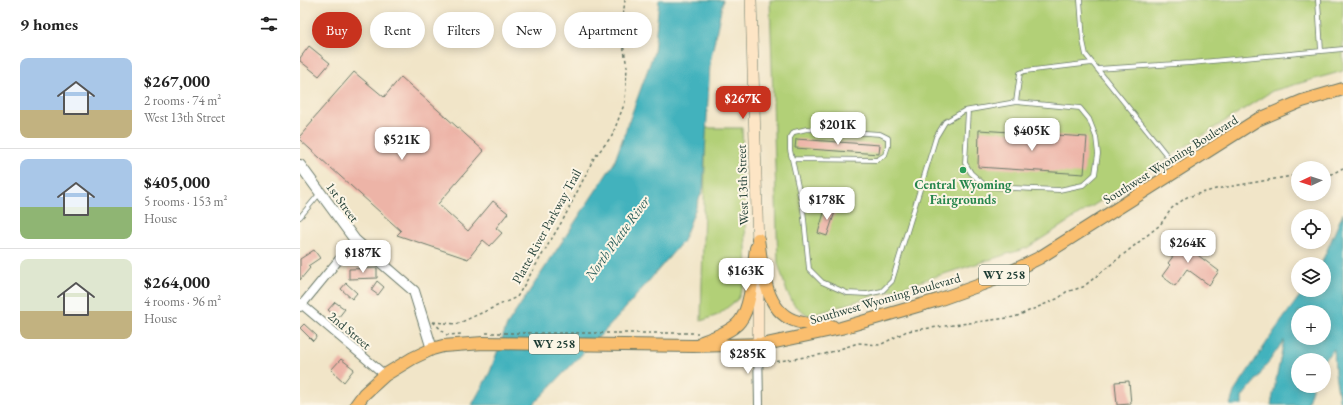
<!DOCTYPE html>
<meta charset="utf-8">
<style>
body{margin:0;font-family:"EB Garamond",serif;background:#f6f6f6;color:#222;height:100vh;display:flex;flex-direction:column;font-size:15px;white-space:nowrap}
*{box-sizing:border-box;margin:0}
p{font-size:13px;color:#767676}
.icon{flex:none;width:22px;height:22px;fill:none;stroke:currentColor;stroke-width:2;stroke-linecap:round;stroke-linejoin:round}
.map{position:relative;flex:1;overflow:hidden}
.side{display:flex;flex-direction:column;background:#fff;width:300px}
.side>*{flex:none}
.banner{position:absolute;left:12px;top:12px;width:380px;height:36px;display:flex;gap:8px}
.needle{width:26px;rotate:266deg}
.buttons{position:absolute;left:991px;top:161px;display:grid;gap:8px}
.buttons a{display:grid;place-items:center;width:40px;height:40px;border-radius:50%;background:#fff;box-shadow:0 2px 10px #0003;font-size:20px}
.price{position:absolute;translate:-50% -34px;padding:0 9px;border-radius:8px;background:#fff;color:#222;font-size:13px;line-height:26px;filter:drop-shadow(0 1px 2px #0008)}
.price::after{content:'';position:absolute;left:50%;top:24px;width:12px;height:9px;margin-left:-6px;background:inherit;clip-path:polygon(0 0,100% 0,50% 100%)}
.price.selected{background:#c8321e;color:#fff}
ul{padding:0;list-style:none}
li{display:flex;align-items:center;gap:12px;height:100px;padding:0 20px}
li+li{border-top:1px solid #e0e0e0}
li span{display:grid;place-items:center;flex:none;width:112px;height:80px;border-radius:8px;color:#555}
li>.icon{margin-inline-start:auto}
span .icon{width:48px;height:48px;fill:#fffc;stroke-width:1}
li b{font-size:17px}
h2{display:flex;justify-content:space-between;align-items:center;height:48px;padding:0 20px;font-size:17px}
.pill{padding:0 14px;border-radius:18px;background:#fff;box-shadow:0 2px 10px #0003;font-size:14px;line-height:36px}
.pill.selected{background:#c8321e;color:#fff}
main{display:flex;flex:1;min-height:0}
.map>svg:first-child{display:block}
</style>
<main>
<section class="side">
<h2>9 homes<svg class="icon" aria-label="filters" viewBox="0 0 24 24"><path d="M4 7h16M4 17h16"/><circle cx="9" cy="7" r="2"/><circle cx="15" cy="17" r="2"/></svg></h2>
<ul>
<li><span style="background:linear-gradient(#a9c7e8 65%,#c2b280 0)"><svg class="icon" aria-label="home" viewBox="0 0 24 24"><path d="M3 11l9-7 9 7M6 9v11h12V9"/></svg></span><div><b>$267,000</b><p>2 rooms · 74 m²</p><p>West 13th Street</p></div></li>
<li><span style="background:linear-gradient(#a9c7e8 60%,#8fb573 0)"><svg class="icon" aria-label="home" viewBox="0 0 24 24"><path d="M3 11l9-7 9 7M6 9v11h12V9"/></svg></span><div><b>$405,000</b><p>5 rooms · 153 m²</p><p>House</p></div></li>
<li><span style="background:linear-gradient(#dfe7d0 65%,#c2b280 0)"><svg class="icon" aria-label="home" viewBox="0 0 24 24"><path d="M3 11l9-7 9 7M6 9v11h12V9"/></svg></span><div><b>$264,000</b><p>4 rooms · 96 m²</p><p>House</p></div></li>
</ul>
</section>
<div class="map">
<svg width="1043" height="405" viewBox="0 0 1043 405">
<rect width="100%" height="100%" fill="#fcf5e5"/>
<filter id="ink" filterUnits="userSpaceOnUse"><feTurbulence type="fractalNoise" baseFrequency=".025" numOctaves="2"/><feDisplacementMap in="SourceGraphic" scale="8" xChannelSelector="R" yChannelSelector="G"/><feConvolveMatrix kernelMatrix="1 2 1 2 8 2 1 2 1" color-interpolation-filters="sRGB"/></filter>
<filter id="wash" filterUnits="userSpaceOnUse"><feTurbulence type="fractalNoise" baseFrequency=".012" numOctaves="4" result="noise"/><feDisplacementMap in="SourceGraphic" scale="16" xChannelSelector="R" yChannelSelector="G"/><feGaussianBlur stdDeviation="0.9" result="paint"/><feColorMatrix in="noise" values="0 0 0 0 0 0 0 0 0 0 0 0 0 0 0 0 0 1.4 0 .05"/><feComposite in="paint" operator="in"/></filter>
<g filter="url(#wash)">
<rect width="100%" height="100%" fill="#f1e5c8"/>
<path fill="#b2d077" stroke="#688656" d="M470 0H1043V71L972 91 727 248 509 316 494 305 487 292 478 263Z
M406 128H442L447 277 438 299 418 315 401 321Z"/>
<path fill="#43b2bd" stroke="#317878" fill-rule="evenodd" d="M359 0H423L410 63 403 189 383 241 318 317 233 405H172L190 372 207 325 314 163 354 52Z
M1043 213V405H1040L1035 374 1034 349 1024 360H998V386H1013L1007 405H971L984 340 957 379 942 397V405H930L934 392 975 330 1004 290H1024V264H1021ZM998 312H1024V338H998Z"/>
<g id="blocks">
<path fill="#edb4a7" d="M9 46 30 63 19 76 0 61V58Z
M54 72 84 97 101 77 184 151 138 204 168 231 193 201 208 213 196 228 202 233 190 246 183 240 168 259 97 235 101 231 0 140V136L13 121 12 120Z
M679 130 787 137 784 174 678 167Z
M496 139 580 145 579 154 495 148Z
M526 206 536 209 527 236 518 233Z
M875 234 889 245 887 247 919 271 909 285 887 269 875 286 862 276 870 265 868 263 874 255 872 254 876 249 869 244Z
M14 250 20 258 8 266 10 268 0 280V259Z
M77 268V278L49 279V269Z
M77 281 84 287 78 295 71 290Z
M46 283 57 293 52 299 41 289Z
M35 302 45 309 38 318 28 310Z
M4 324 17 336 13 341 0 328Z
M41 359 54 369 44 382 31 370Z
M829 381 831 404 817 405 815 382Z"/>
</g>
</g>
<g filter="url(#ink)">
<use href="#blocks" fill-opacity="0" stroke="#687868" stroke-width="1"/>
<g fill="none" stroke-linecap="round" stroke-linejoin="round">
<g stroke="#687868" stroke-width="5.5">
<path id="service" d="M780 0 783 41 786 55 877 168
M1018 0 1021 51
M797 69 891 63 1043 49
M668 111 665 163 671 173 687 187 759 190 783 185 795 174 798 154 796 137 789 119 780 108 716 102
M492 159 577 160 585 155 588 146V138L580 134 507 129 494 132 490 138V150L503 209 509 269 522 282 547 293 567 294 582 291 592 281 636 137 645 122 664 111 716 102 720 73 725 71 792 63
M0 217 20 193"/>
</g>
<g stroke="#687868" stroke-width="10">
<path id="minor" d="M0 303 85 375
M0 307 55 240
M458 344 459 405"/>
</g>
<g stroke="#687868" stroke-width="12">
<path id="tertiary" d="M0 165 55 240 114 291 132 349"/>
</g>
<g stroke="#687868" stroke-width="12">
<path id="secondary" d="M451 0 458 247
M458 344V271"/>
</g>
<g stroke="#687868" stroke-width="14">
<path id="primary" d="M458 239C462 265 464 309 493 320 504 325 520 325 532 326
M402 342C413 338 433 331 440 321 452 306 453 268 456 248
M56 405 64 394 85 375 113 358 132 349 143 346 183 343 393 346 466 344 541 328 638 300 694 280 739 258 957 120 1002 101 1043 89"/>
</g>
<path stroke="#687868" stroke-width="1.5" stroke-dasharray="3 3" stroke-linecap="butt" d="M1024 174H1032L1043 168
M133 322 147 335 162 334
M133 322 157 324 217 297 264 218 294 158 312 136 325 102 327 67 321 33 325 0
M186 333H398
M467 355V363L525 354 558 343 580 345 607 331 715 317 759 298 766 292 783 287 860 225 872 208 887 197 916 189 998 175"/>
<use href="#service" stroke="#fff" stroke-width="4"/>
<use href="#minor" stroke="#fff" stroke-width="8"/>
<use href="#tertiary" stroke="#fff" stroke-width="10"/>
<use href="#secondary" stroke="#fde5c5" stroke-width="11"/>
<use href="#primary" stroke="#fabe6e" stroke-width="12"/>
</g>
</g>
<circle fill="#2e9e5b" stroke="#fcf5e5" stroke-width="1.5" cx="663" cy="170" r="4"/>
<g text-anchor="middle" stroke-width="4" stroke-linejoin="round" paint-order="stroke">
<g fill="#fcf5e5" stroke="#617469" stroke-width="1">
<rect x="679" y="265" width="50" height="20" rx="3"/>
<rect x="229" y="334" width="50" height="20" rx="3"/>
</g>
<g font-size="12" font-weight="bold" fill="#1f3d34">
<text x="704" y="279">WY 258</text>
<text x="254" y="348">WY 258</text>
</g>
<g font-size="13" fill="#1f3d34" stroke="#fcf5e5">
<text transform="translate(870 159) rotate(-32)" y="5">Southwest Wyoming Boulevard</text>
<text transform="translate(442 185) rotate(-92)" y="5">West 13th Street</text>
<text transform="translate(43 202) rotate(54)" y="5">1st Street</text>
<text transform="translate(246 226) rotate(-61)" y="5">Platte River Parkway Trail</text>
<text transform="translate(585 298) rotate(-16)" y="5">Southwest Wyoming Boulevard</text>
<text transform="translate(50 330) rotate(40)" y="5">2nd Street</text>
</g>
<g font-size="13" font-weight="bold" fill="#27864d" stroke="#fcf5e5">
<text x="663" y="189">Central Wyoming<tspan x="663" dy="15">Fairgrounds</tspan></text>
</g>
<g font-size="14" font-style="italic" fill="#2a605d" stroke="#fcf5e5">
<text transform="translate(317 238) rotate(-54)" y="5">North Platte River</text>
</g>
</g>
</svg>
<div class="buttons">
<a><svg class="needle" viewBox="-14 -14 28 28"><path d="M0-13l5 13h-10z" fill="#e53935"/><path d="M0 13l5-13h-10z" fill="#767676"/></svg></a>
<a><svg class="icon" aria-label="locate" viewBox="0 0 24 24"><circle cx="12" cy="12" r="6"/><path d="M12 2v4M12 18v4M2 12h4M18 12h4"/></svg></a>
<a><svg class="icon" aria-label="layers" viewBox="0 0 24 24"><path d="M12 4l9 5-9 5-9-5zM3 14l9 5 9-5"/></svg></a>
<a>+</a>
<a>−</a>
</div>
<b class="price selected" style="left:443px;top:120px">$267K</b>
<b class="price" style="left:538px;top:146px">$201K</b>
<b class="price" style="left:732px;top:152px">$405K</b>
<b class="price" style="left:102px;top:161px">$521K</b>
<b class="price" style="left:527px;top:221px">$178K</b>
<b class="price" style="left:888px;top:264px">$264K</b>
<b class="price" style="left:63px;top:274px">$187K</b>
<b class="price" style="left:446px;top:292px">$163K</b>
<b class="price" style="left:448px;top:375px">$285K</b>
<div class="banner">
<a class="pill selected">Buy</a>
<a class="pill">Rent</a>
<a class="pill">Filters</a>
<a class="pill">New</a>
<a class="pill">Apartment</a>
</div>
</div>
</main>
